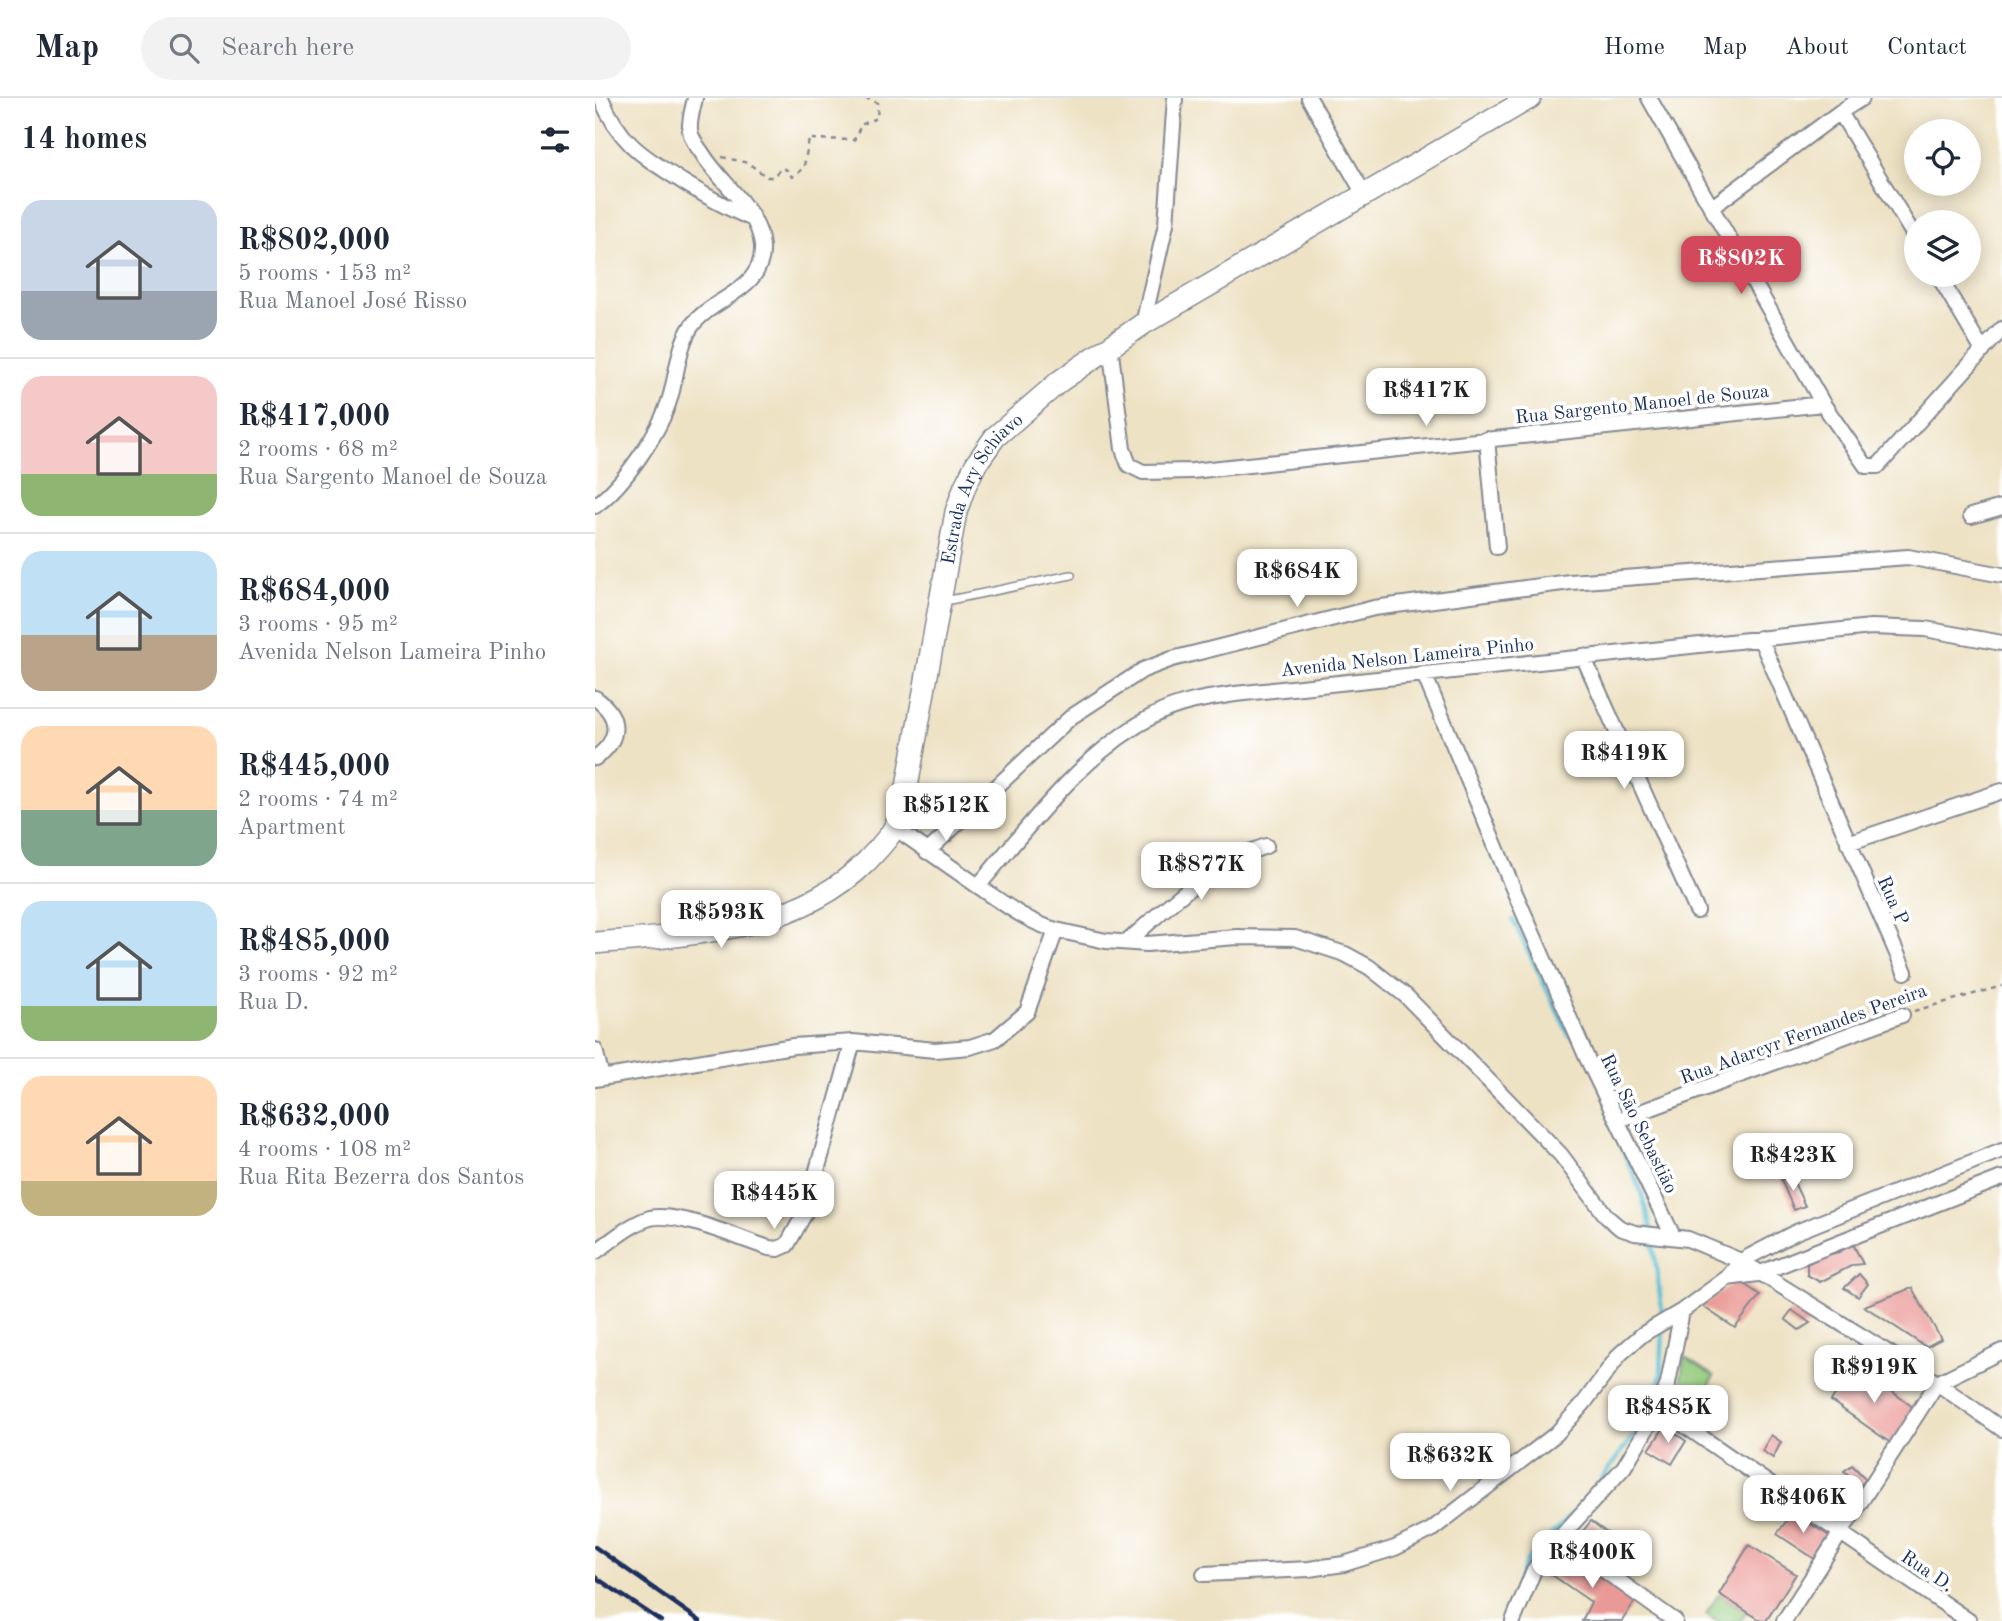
<!DOCTYPE html>
<meta charset="utf-8">
<style>
body{margin:0;font-family:"Old Standard TT",serif;background:#f2f2f3;color:#1f2937;height:100vh;display:flex;flex-direction:column;font-size:26px;white-space:nowrap}
*{box-sizing:border-box;margin:0}
p{font-size:23px;color:#747a83}
.icon{flex:none;width:38px;height:38px;fill:none;stroke:currentColor;stroke-width:2;stroke-linecap:round;stroke-linejoin:round}
.map{position:relative;flex:1;overflow:hidden}
.details{display:flex;flex-direction:column;background:#fff;width:595px}
.details>*{flex:none}
.controls{position:absolute;left:1309px;top:21px;display:grid;gap:14px}
.controls a{display:grid;place-items:center;width:77px;height:77px;border-radius:50%;background:#fff;box-shadow:0 4px 18px #0003;font-size:35px}
.price{position:absolute;translate:-50% -60px;padding:0 16px;border-radius:14px;background:#fff;color:#222;font-size:23px;line-height:46px;filter:drop-shadow(0 2px 4px #0008)}
.price::after{content:'';position:absolute;left:50%;top:42px;width:21px;height:16px;margin-left:-10px;background:inherit;clip-path:polygon(0 0,100% 0,50% 100%)}
.price.selected{background:#d1495b;color:#fff}
ul{padding:0;list-style:none}
li{display:flex;align-items:center;gap:21px;height:175px;padding:0 21px}
li+li{border-top:2px solid #e0e1e3}
li span{display:grid;place-items:center;flex:none;width:196px;height:140px;border-radius:21px;color:#555}
li>.icon{margin-inline-start:auto}
span .icon{width:84px;height:84px;fill:#fffc;stroke-width:1}
li b{font-size:30px}
h2{display:flex;justify-content:space-between;align-items:center;height:84px;padding:0 21px;font-size:30px}
header{display:flex;align-items:center;gap:42px;box-sizing:border-box;height:98px;padding:0 35px;background:#fff;border-bottom:2px solid #e0e1e3}
header strong{font-size:33px}
nav{display:flex;gap:38px;margin-inline-start:auto;font-size:24px}
.search{width:490px;height:63px;background:#f2f2f3;display:flex;align-items:center;gap:18px;box-sizing:border-box;padding:0 24px;border-radius:38px;color:#747a83;font-size:26px}
main{display:flex;flex:1;min-height:0}
.map>svg:first-child{display:block}
</style>
<header>
<strong>Map</strong>
<div class="search"><svg class="icon" aria-label="search" viewBox="0 0 24 24"><circle cx="10" cy="10" r="6"/><path d="M15 15l6 6"/></svg>Search here</div>
<nav><a>Home</a><a>Map</a><a>About</a><a>Contact</a></nav>
</header>
<main>
<section class="details">
<h2>14 homes<svg class="icon" aria-label="filters" viewBox="0 0 24 24"><path d="M4 7h16M4 17h16"/><circle cx="9" cy="7" r="2"/><circle cx="15" cy="17" r="2"/></svg></h2>
<ul>
<li><span style="background:linear-gradient(#c9d6e8 65%,#9aa5b1 0)"><svg class="icon" aria-label="home" viewBox="0 0 24 24"><path d="M3 11l9-7 9 7M6 9v11h12V9"/></svg></span><div><b>R$802,000</b><p>5 rooms · 153 m²</p><p>Rua Manoel José Risso</p></div></li>
<li><span style="background:linear-gradient(#f6c9c9 70%,#8fb573 0)"><svg class="icon" aria-label="home" viewBox="0 0 24 24"><path d="M3 11l9-7 9 7M6 9v11h12V9"/></svg></span><div><b>R$417,000</b><p>2 rooms · 68 m²</p><p>Rua Sargento Manoel de Souza</p></div></li>
<li><span style="background:linear-gradient(#bfe0f5 60%,#b9a48a 0)"><svg class="icon" aria-label="home" viewBox="0 0 24 24"><path d="M3 11l9-7 9 7M6 9v11h12V9"/></svg></span><div><b>R$684,000</b><p>3 rooms · 95 m²</p><p>Avenida Nelson Lameira Pinho</p></div></li>
<li><span style="background:linear-gradient(#ffd9b3 60%,#7fa58c 0)"><svg class="icon" aria-label="home" viewBox="0 0 24 24"><path d="M3 11l9-7 9 7M6 9v11h12V9"/></svg></span><div><b>R$445,000</b><p>2 rooms · 74 m²</p><p>Apartment</p></div></li>
<li><span style="background:linear-gradient(#bfe0f5 75%,#8fb573 0)"><svg class="icon" aria-label="home" viewBox="0 0 24 24"><path d="M3 11l9-7 9 7M6 9v11h12V9"/></svg></span><div><b>R$485,000</b><p>3 rooms · 92 m²</p><p>Rua D.</p></div></li>
<li><span style="background:linear-gradient(#ffd9b3 75%,#c2b280 0)"><svg class="icon" aria-label="home" viewBox="0 0 24 24"><path d="M3 11l9-7 9 7M6 9v11h12V9"/></svg></span><div><b>R$632,000</b><p>4 rooms · 108 m²</p><p>Rua Rita Bezerra dos Santos</p></div></li>
</ul>
</section>
<div class="map">
<svg width="1407" height="1523" viewBox="0 0 1407 1523">
<rect width="100%" height="100%" fill="#fff"/>
<filter id="ink" filterUnits="userSpaceOnUse"><feTurbulence type="fractalNoise" baseFrequency=".0143" numOctaves="2"/><feDisplacementMap in="SourceGraphic" scale="14" xChannelSelector="R" yChannelSelector="G"/><feConvolveMatrix kernelMatrix="1 2 1 2 8 2 1 2 1" color-interpolation-filters="sRGB"/></filter>
<filter id="wash" filterUnits="userSpaceOnUse"><feTurbulence type="fractalNoise" baseFrequency=".00686" numOctaves="4" result="noise"/><feDisplacementMap in="SourceGraphic" scale="28" xChannelSelector="R" yChannelSelector="G"/><feGaussianBlur stdDeviation="1.57" result="paint"/><feColorMatrix in="noise" values="0 0 0 0 0 0 0 0 0 0 0 0 0 0 0 0 0 1.4 0 .05"/><feComposite in="paint" operator="in"/></filter>
<g filter="url(#wash)">
<rect width="100%" height="100%" fill="#eee2c4"/>
<path fill="#95cb7d" stroke="#587d6e" stroke-width="2" d="M1089 1259 1119 1278 1104 1308 1084 1296Z
M1124 1496 1152 1514 1145 1523H1121L1111 1516Z"/>
<g fill="none" stroke-linecap="round" stroke-linejoin="round">
<path stroke="#56bed4" stroke-width="4.5" d="M918 822 974 937
M1017 1027 1045 1091 1056 1130 1068 1220
M1061 1300 1066 1277 1068 1229
M994 1398 1047 1326
M908 1523 932 1462 979 1414"/>
</g>
<g id="blocks">
<path fill="#ea9a96" d="M1196 1078 1210 1108 1199 1112 1186 1082Z
M1258 1146 1268 1166 1258 1167 1225 1184 1212 1177V1166L1227 1158 1244 1154Z
M1264 1176 1273 1186 1263 1199 1249 1190Z
M1143 1182 1165 1197 1140 1230 1107 1208Z
M1317 1190 1346 1241 1331 1249 1269 1208Z
M1197 1212 1215 1225 1204 1232 1190 1221Z
M1260 1266 1323 1313 1300 1348 1236 1303Z
M1070 1328 1091 1343 1077 1366 1054 1352Z
M1176 1337 1186 1344 1178 1360 1167 1353Z
M1257 1367 1271 1381 1266 1387 1249 1373Z
M1198 1414 1234 1438 1220 1461 1182 1436Z
M996 1423 1020 1441 1011 1448 988 1433Z
M1154 1447 1201 1476 1171 1523H1167L1124 1496Z
M967 1454 1040 1503 1027 1523H987L996 1504 950 1472Z"/>
</g>
</g>
<g filter="url(#ink)">
<use href="#blocks" fill-opacity="0" stroke="#848891" stroke-width="2"/>
<g fill="none" stroke-linecap="round" stroke-linejoin="round">
<g stroke="#848891" stroke-width="10">
<path id="lane" d="M350 503 476 477"/>
</g>
<g stroke="#848891" stroke-width="18">
<path id="street" d="M6 0C26 47 48 58 88 84 111 98 132 110 156 120
M714 0 769 96
M1054 0 1228 306 1271 368H1283L1407 231
M1245 14 1321 141
M1116 110 1245 14 1267 0
M1343 177 1388 253
M548 226 571 126 580 0
M515 247 528 351 534 367 548 374 597 373 1228 306
M892 341 902 449
M0 408C29 387 65 334 75 300 82 277 83 249 96 229 116 199 170 193 167 148 164 111 125 85 107 55 102 48 96 41 95 32 94 22 98 10 100 0
M1376 418 1407 409
M1165 540 1310 874
M988 558 1102 813
M829 576 920 795 991 958 1078 1138
M0 600C26 618 26 642 0 660
M300 730 383 788
M1253 745 1407 693
M332 754 476 619 548 572 577 561 779 510 975 484 1313 459 1407 477
M461 832C432 824 408 805 383 788 435 727 487 656 558 618 583 604 613 600 640 596L1276 529 1330 531 1407 545
M532 844C575 807 615 765 671 748
M0 952 7 979
M0 981 198 948 258 944 340 952 375 949 400 941 432 914 461 832 511 843 552 846 642 839 700 840 750 856 774 869 811 898 966 1057 1012 1119 1025 1130 1040 1135 1093 1141 1146 1163 1342 1285 1407 1331
M1024 1022 1307 917
M0 1154C17 1143 35 1126 55 1120 83 1113 145 1141 174 1150L183 1151 192 1147 210 1115 258 944
M1132 1180 1163 1176 1407 1080
M1064 1310 1374 1523
M964 1440 1080 1523
M609 1476 714 1471 749 1466 800 1450 836 1432 961 1336 989 1305 1025 1256 1048 1236 1087 1213
M918 1523 939 1472 950 1456 1029 1369 1064 1310 1073 1285 1087 1213 1132 1180 1146 1163 1201 1134 1407 1052
M1189 1523 1342 1285 1407 1253"/>
</g>
<g stroke="#848891" stroke-width="24">
<g id="secondary">
<path id="s1" d="M0 845C93 837 202 834 272 763 281 753 293 742 299 730 306 718 308 702 312 689L361 414 370 388 381 366 400 339 465 283 548 226 935 0"/>
</g>
</g>
<path stroke="#848891" stroke-width="2.5" stroke-dasharray="5 5" stroke-linecap="butt" d="M127 59 153 65 172 79H177L187 70 192 72 197 79 201 78 209 68 214 41 259 42 266 27 282 20 283 5 270 0
M1319 913 1407 888"/>
<use href="#lane" stroke="#fff" stroke-width="7"/>
<use href="#street" stroke="#fff" stroke-width="14"/>
<use href="#secondary" stroke="#fff" stroke-width="21"/>
<path stroke="#1b2f5e" stroke-width="4.5" d="M0 1449 105 1523
M0 1479 66 1523"/>
</g>
</g>
<g text-anchor="middle" stroke-width="7" stroke-linejoin="round" paint-order="stroke">
<g font-size="19" fill="#1b2f5e" stroke="#fff">
<text transform="translate(1047 305) rotate(-6)" y="7">Rua Sargento Manoel de Souza</text>
<text dy="7" stroke="none"><textPath href="#s1" startOffset="688">Estrada Ary Schiavo</textPath></text>
<text transform="translate(812 558) rotate(-6)" y="7">Avenida Nelson Lameira Pinho</text>
<text transform="translate(1299 802) rotate(66)" y="7">Rua P</text>
<text transform="translate(1208 935) rotate(-20)" y="7">Rua Adarcyr Fernandes Pereira</text>
<text transform="translate(1045 1025) rotate(64)" y="7">Rua São Sebastião</text>
<text transform="translate(1333 1472) rotate(34)" y="7">Rua D.</text>
</g>
</g>
</svg>
<div class="controls">
<a><svg class="icon" aria-label="locate" viewBox="0 0 24 24"><circle cx="12" cy="12" r="6"/><path d="M12 2v4M12 18v4M2 12h4M18 12h4"/></svg></a>
<a><svg class="icon" aria-label="layers" viewBox="0 0 24 24"><path d="M12 4l9 5-9 5-9-5zM3 14l9 5 9-5"/></svg></a>
</div>
<b class="price selected" style="left:1146px;top:198px">R$802K</b>
<b class="price" style="left:831px;top:330px">R$417K</b>
<b class="price" style="left:702px;top:511px">R$684K</b>
<b class="price" style="left:1029px;top:693px">R$419K</b>
<b class="price" style="left:351px;top:745px">R$512K</b>
<b class="price" style="left:606px;top:804px">R$877K</b>
<b class="price" style="left:126px;top:852px">R$593K</b>
<b class="price" style="left:1198px;top:1095px">R$423K</b>
<b class="price" style="left:179px;top:1133px">R$445K</b>
<b class="price" style="left:1279px;top:1307px">R$919K</b>
<b class="price" style="left:1073px;top:1347px">R$485K</b>
<b class="price" style="left:855px;top:1395px">R$632K</b>
<b class="price" style="left:1208px;top:1437px">R$406K</b>
<b class="price" style="left:997px;top:1492px">R$400K</b>
</div>
</main>
